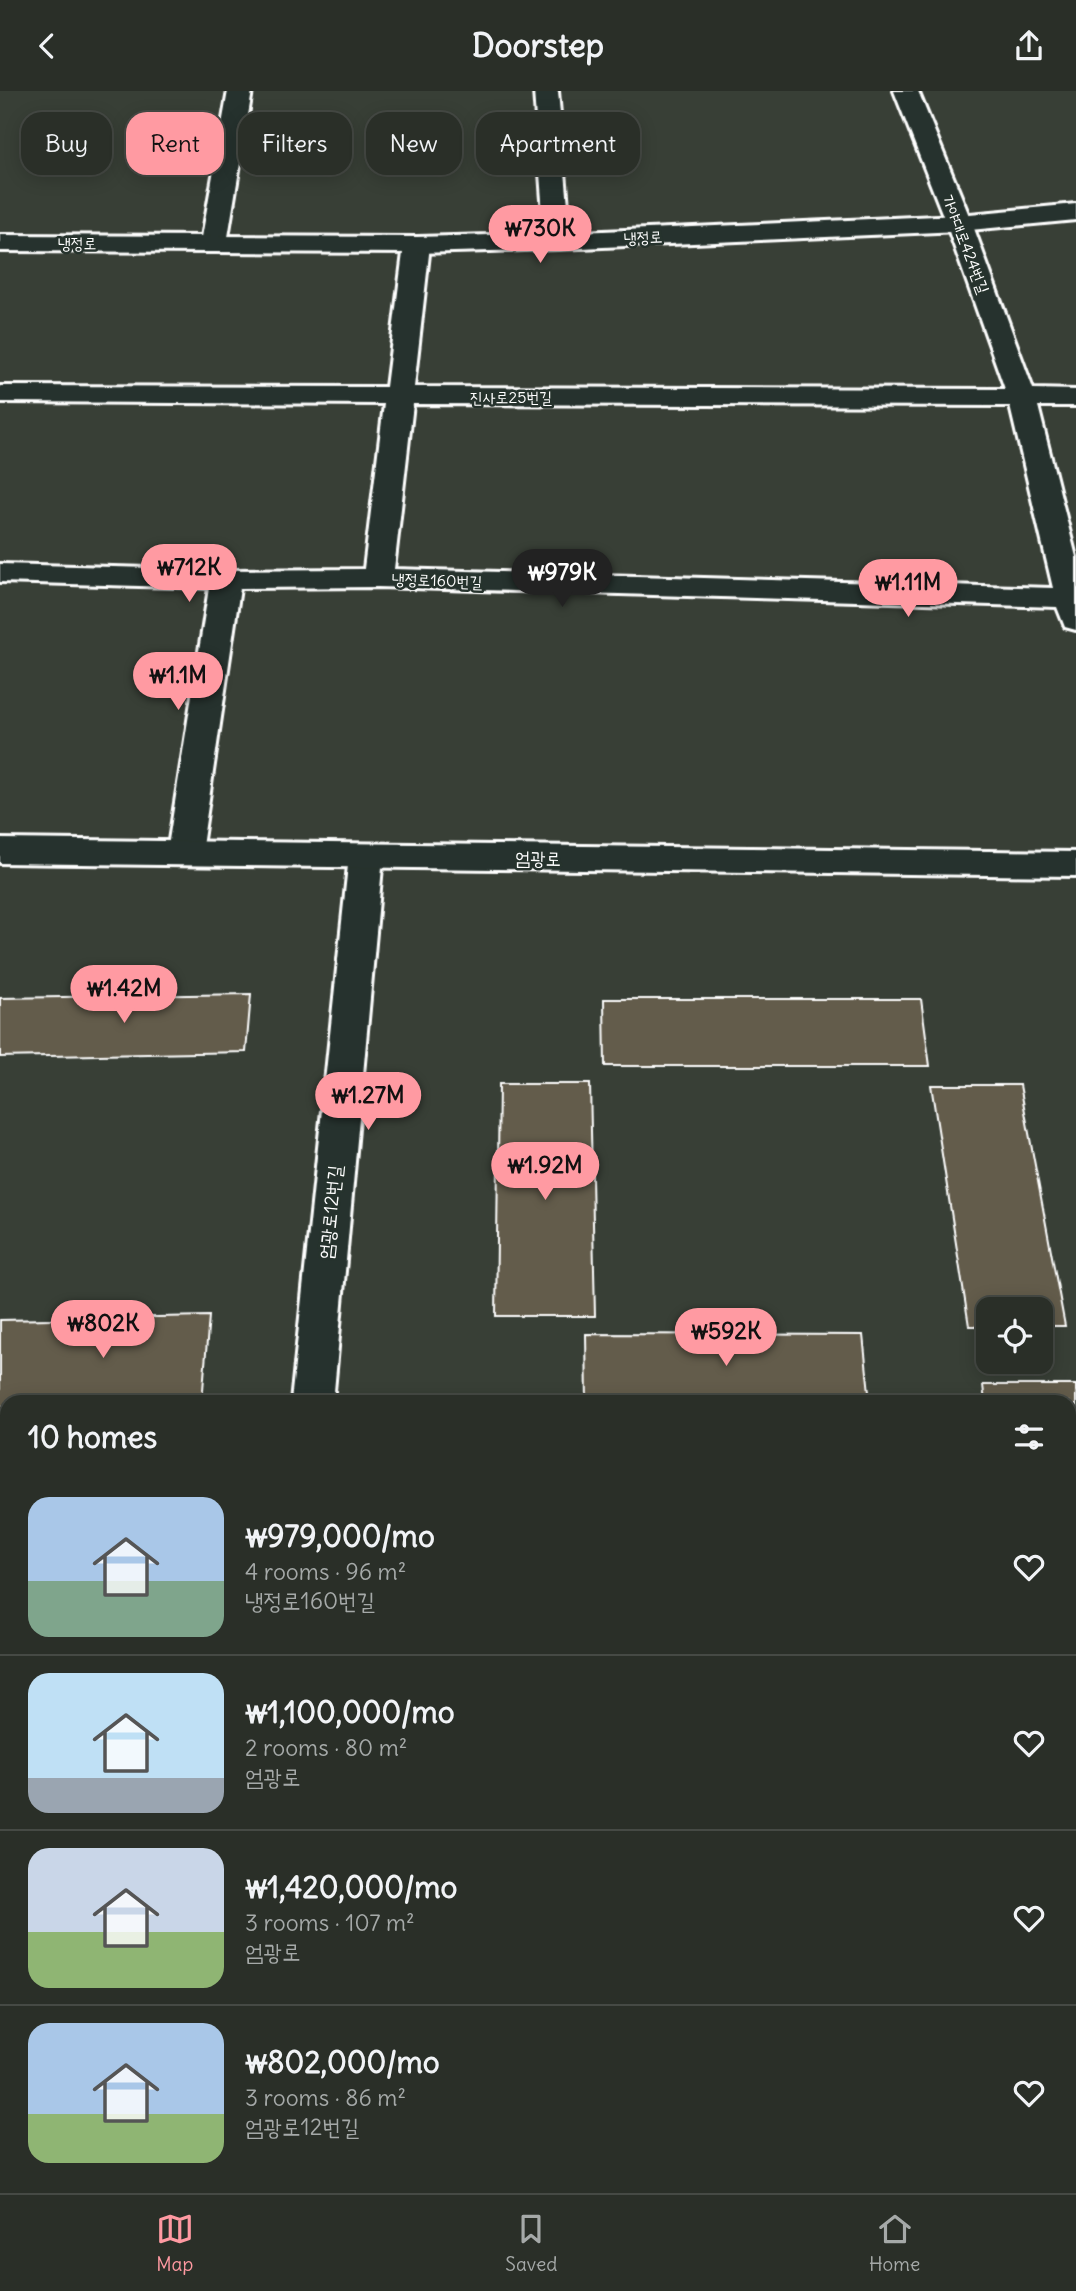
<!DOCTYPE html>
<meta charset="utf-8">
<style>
body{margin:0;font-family:Delius,"Poor Story",sans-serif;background:#363b34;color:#f1f3f6;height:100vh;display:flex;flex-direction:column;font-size:26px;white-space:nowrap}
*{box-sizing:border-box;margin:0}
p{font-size:23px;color:#a5a9a8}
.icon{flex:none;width:38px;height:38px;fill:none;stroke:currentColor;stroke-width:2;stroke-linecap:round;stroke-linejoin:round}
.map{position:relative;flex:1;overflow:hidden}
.drawer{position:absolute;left:0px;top:1304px;width:1076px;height:800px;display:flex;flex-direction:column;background:#2a2f28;border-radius:21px 21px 0 0;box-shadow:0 4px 18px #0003,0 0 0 2px #464a45}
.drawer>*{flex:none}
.guide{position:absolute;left:21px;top:21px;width:700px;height:63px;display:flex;gap:14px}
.buttons{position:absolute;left:976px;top:1206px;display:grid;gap:14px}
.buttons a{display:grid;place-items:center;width:77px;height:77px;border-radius:14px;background:#2a2f28;box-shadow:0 4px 18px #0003,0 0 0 2px #464a45;font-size:35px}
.price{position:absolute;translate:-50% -60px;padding:0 16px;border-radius:24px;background:#ff9aa2;color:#111;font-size:23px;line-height:46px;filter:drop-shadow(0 2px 4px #0008)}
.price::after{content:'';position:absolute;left:50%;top:42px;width:21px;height:16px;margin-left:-10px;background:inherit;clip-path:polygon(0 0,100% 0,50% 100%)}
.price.selected{background:#222;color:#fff}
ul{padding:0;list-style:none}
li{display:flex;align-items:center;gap:21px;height:175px;padding:0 28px}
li+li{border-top:2px solid #464a45}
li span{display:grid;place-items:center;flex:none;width:196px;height:140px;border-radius:21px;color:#555}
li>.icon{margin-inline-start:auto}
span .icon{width:84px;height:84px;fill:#fffc;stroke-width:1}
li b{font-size:30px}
h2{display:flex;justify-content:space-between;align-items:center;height:84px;padding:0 28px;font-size:30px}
.chip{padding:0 24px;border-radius:21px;background:#2a2f28;box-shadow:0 4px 18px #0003,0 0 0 2px #464a45;font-size:24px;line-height:63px}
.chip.selected{background:#ff9aa2;color:#111}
header{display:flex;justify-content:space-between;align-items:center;height:91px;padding:0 28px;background:#2a2f28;font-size:32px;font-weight:700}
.tab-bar{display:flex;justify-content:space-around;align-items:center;height:98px;border-top:2px solid #464a45;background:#2a2f28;font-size:19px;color:#a5a9a8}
.tab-bar a{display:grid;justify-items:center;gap:4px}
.tab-bar .selected{color:#ff9aa2}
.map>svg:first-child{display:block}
</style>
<header><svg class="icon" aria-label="back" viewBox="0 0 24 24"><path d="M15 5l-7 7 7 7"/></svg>Doorstep<svg class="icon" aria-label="share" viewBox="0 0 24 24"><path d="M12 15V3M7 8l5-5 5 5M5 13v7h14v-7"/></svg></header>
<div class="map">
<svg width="1076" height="2102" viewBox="0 0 1076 2102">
<rect width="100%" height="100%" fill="#383f36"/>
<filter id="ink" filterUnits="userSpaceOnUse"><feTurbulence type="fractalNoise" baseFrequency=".0143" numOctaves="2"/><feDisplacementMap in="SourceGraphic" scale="14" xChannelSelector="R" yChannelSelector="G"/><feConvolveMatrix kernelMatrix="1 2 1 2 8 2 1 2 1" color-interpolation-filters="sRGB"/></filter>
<g filter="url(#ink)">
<path fill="#635c4b" stroke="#fff" stroke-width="2" d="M251 903 246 961 0 966V907Z
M604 908H921L930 975H605Z
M499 993H590L595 1225H496Z
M931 994H1020L1065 1235H1041V1218H989V1235H969Z
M209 1225 202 1311H7V1315H0V1229Z
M586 1243 863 1244 870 1311H587Z
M983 1294H1076V1555H1069V1311H985Z
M0 1655H7V1780H0Z
M1069 1662H1076V1789H1069Z
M0 2011 7 2012V2096H132V2102H0Z
M1069 2026H1076V2102H801L800 2096H1069Z
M284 2096H412V2102H284Z
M572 2096H696L697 2102H573Z"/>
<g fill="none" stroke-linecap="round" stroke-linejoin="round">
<g stroke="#fff" stroke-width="6">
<path id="minor" d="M228 0H252L227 152 223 158 214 160 205 158 201 152Z
M534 0H558L571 150 567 156 558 158 549 156 545 150Z
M894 0H918L972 132 1033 298 1076 299V315H1038L1076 466V539L1065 536 1057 516 378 496 240 497 201 762 196 770 184 774 172 770 167 762 209 497 0 491V473L226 479 364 478 384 313 0 311V295L386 296 404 154 408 148 417 146 426 148 430 154 414 296 1005 298 946 132ZM413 313 1010 315 1053 497 394 478Z
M366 753 378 757 383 765 333 1311H291L349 765 354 757Z
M0 1907H7V1957H0Z
M1069 1926H1076V1976H1069Z
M209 2096H262L261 2102H209Z"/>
</g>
<g stroke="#fff" stroke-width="6">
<path id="secondary" d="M1076 113V129L959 140 558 158 417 162 0 160V144L417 146 558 142 959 124Z
M0 748 1076 761V785L0 772Z"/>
</g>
<use href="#minor" fill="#26332d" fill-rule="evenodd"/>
<use href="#secondary" fill="#26332d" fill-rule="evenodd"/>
</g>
</g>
<g text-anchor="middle" stroke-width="5" stroke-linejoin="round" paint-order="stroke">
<g font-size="16" fill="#fff" stroke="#26332d">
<text transform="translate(643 146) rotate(-3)" y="6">냉정로</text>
<text x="77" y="158">냉정로</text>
<text transform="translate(966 153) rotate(69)" y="6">가야대로424번길</text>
<text x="511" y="312">진사로25번길</text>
<text transform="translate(437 489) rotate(2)" y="6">냉정로160번길</text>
</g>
<g font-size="19" fill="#fff" stroke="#26332d">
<text transform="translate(538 767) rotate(1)" y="7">엄광로</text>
<text transform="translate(330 1121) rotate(-84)" y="7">엄광로12번길</text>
</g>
</g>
</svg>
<div class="buttons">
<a><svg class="icon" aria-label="locate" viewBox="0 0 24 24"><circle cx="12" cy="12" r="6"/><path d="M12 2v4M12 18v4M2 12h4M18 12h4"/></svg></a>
</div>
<b class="price" style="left:540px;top:174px">₩730K</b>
<b class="price" style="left:189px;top:513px">₩712K</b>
<b class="price selected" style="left:562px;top:518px">₩979K</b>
<b class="price" style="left:908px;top:528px">₩1.11M</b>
<b class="price" style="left:178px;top:621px">₩1.1M</b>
<b class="price" style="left:124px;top:934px">₩1.42M</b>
<b class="price" style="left:368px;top:1041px">₩1.27M</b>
<b class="price" style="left:545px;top:1111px">₩1.92M</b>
<b class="price" style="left:103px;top:1269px">₩802K</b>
<b class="price" style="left:726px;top:1277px">₩592K</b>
<div class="guide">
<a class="chip">Buy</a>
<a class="chip selected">Rent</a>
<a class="chip">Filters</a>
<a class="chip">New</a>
<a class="chip">Apartment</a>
</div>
<section class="drawer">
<h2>10 homes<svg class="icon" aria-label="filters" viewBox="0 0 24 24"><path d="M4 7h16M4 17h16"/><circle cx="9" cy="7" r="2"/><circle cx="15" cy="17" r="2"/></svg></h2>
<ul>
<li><span style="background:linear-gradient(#a9c7e8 60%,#7fa58c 0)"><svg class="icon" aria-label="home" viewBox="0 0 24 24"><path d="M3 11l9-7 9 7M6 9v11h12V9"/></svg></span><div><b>₩979,000/mo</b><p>4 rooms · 96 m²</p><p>냉정로160번길</p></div><svg class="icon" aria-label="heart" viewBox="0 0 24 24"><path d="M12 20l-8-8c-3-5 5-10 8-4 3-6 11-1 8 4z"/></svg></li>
<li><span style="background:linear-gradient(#bfe0f5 75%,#9aa5b1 0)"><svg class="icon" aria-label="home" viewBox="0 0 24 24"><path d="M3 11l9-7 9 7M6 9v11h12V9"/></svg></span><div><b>₩1,100,000/mo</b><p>2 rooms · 80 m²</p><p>엄광로</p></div><svg class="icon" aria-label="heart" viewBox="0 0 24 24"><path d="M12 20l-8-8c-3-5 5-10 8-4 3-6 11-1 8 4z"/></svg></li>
<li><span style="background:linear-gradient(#c9d6e8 60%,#8fb573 0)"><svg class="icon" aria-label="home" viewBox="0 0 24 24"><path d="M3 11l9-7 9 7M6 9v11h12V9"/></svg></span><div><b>₩1,420,000/mo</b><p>3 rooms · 107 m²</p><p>엄광로</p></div><svg class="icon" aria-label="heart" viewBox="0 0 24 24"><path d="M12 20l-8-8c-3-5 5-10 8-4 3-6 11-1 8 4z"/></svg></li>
<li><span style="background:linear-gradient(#a9c7e8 65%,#8fb573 0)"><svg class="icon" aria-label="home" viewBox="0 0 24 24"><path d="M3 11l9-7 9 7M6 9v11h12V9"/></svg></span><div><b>₩802,000/mo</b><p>3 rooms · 86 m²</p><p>엄광로12번길</p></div><svg class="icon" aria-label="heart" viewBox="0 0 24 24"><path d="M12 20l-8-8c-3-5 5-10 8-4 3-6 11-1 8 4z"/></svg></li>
</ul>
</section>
</div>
<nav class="tab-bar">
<a class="selected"><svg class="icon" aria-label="map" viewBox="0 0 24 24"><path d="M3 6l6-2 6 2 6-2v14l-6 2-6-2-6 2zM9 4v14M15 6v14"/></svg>Map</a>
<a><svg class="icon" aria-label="saved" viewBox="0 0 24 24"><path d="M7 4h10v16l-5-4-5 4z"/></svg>Saved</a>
<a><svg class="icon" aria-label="home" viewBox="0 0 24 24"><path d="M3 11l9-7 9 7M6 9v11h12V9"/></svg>Home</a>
</nav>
